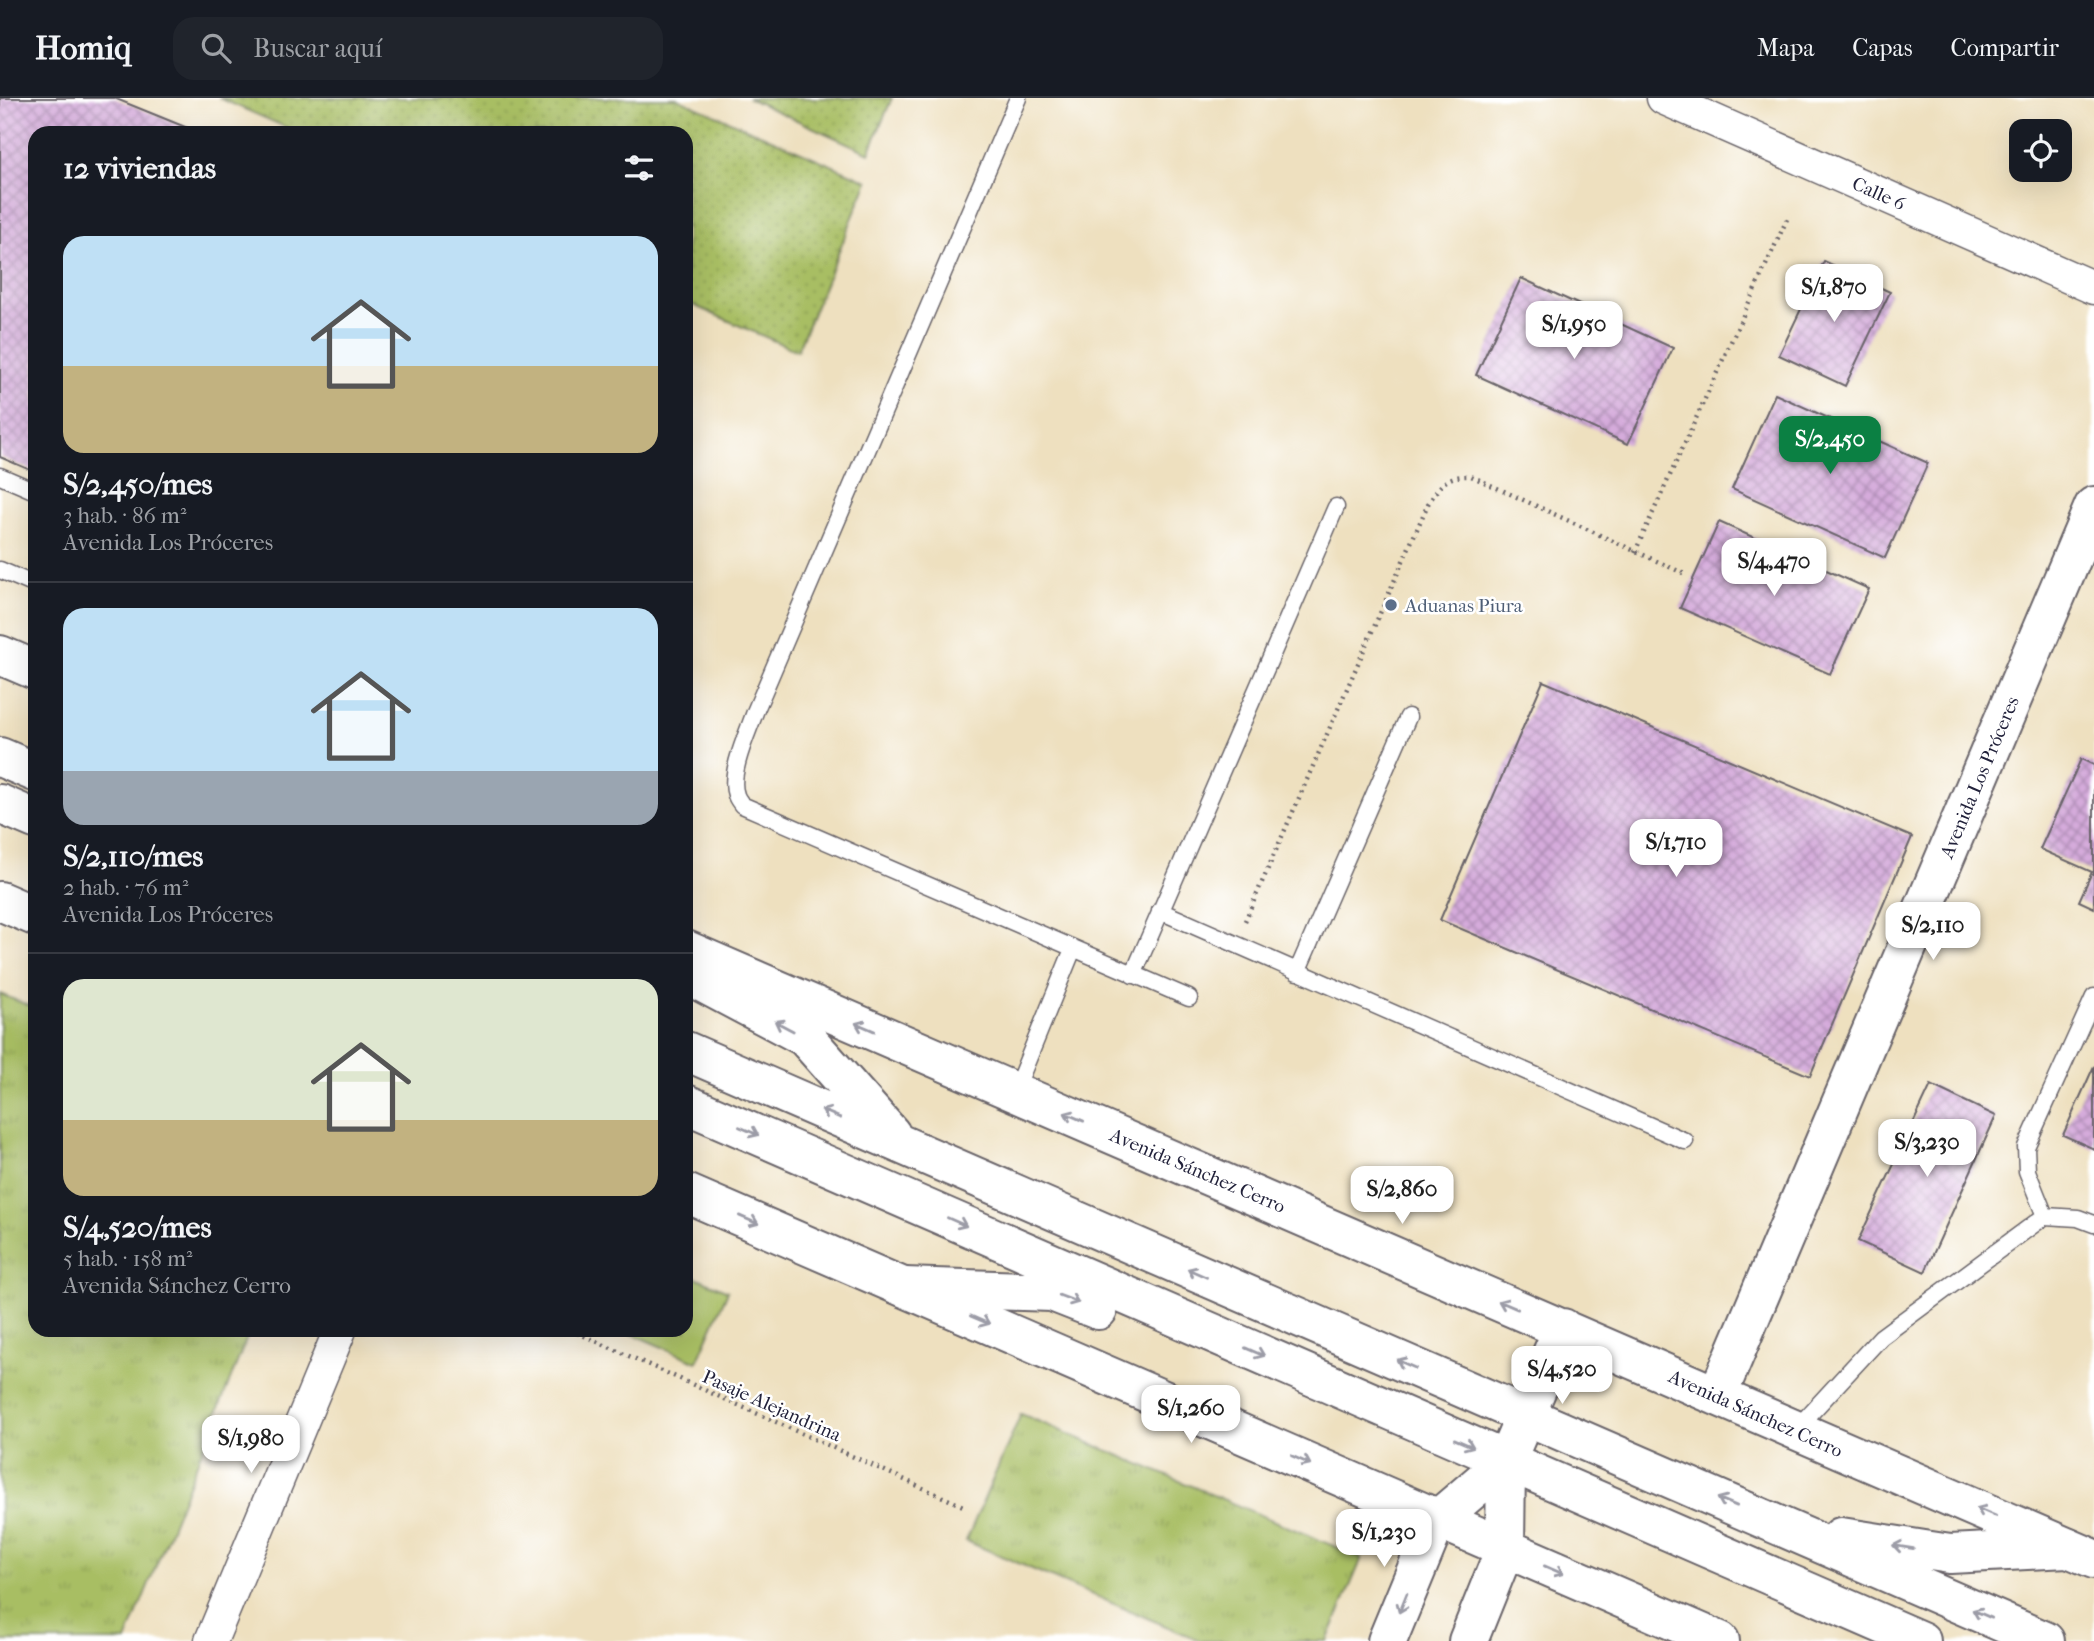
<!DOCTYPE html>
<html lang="es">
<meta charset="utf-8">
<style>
body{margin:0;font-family:"IM FELL French Canon",serif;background:#20242c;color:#f1f3f6;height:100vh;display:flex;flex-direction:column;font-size:26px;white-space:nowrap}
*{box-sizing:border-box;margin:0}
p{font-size:23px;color:#9ea1a6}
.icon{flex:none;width:38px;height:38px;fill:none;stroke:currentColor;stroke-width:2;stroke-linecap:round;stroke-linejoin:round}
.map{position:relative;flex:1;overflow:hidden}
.panel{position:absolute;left:28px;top:28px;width:665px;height:1211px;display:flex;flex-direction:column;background:#171b24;border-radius:21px;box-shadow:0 7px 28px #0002}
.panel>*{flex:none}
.controls{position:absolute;left:2009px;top:21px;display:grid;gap:14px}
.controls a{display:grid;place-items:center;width:63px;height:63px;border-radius:14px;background:#171b24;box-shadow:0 7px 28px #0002;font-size:35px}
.price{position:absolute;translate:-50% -60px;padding:0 16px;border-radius:14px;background:#fff;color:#222;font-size:23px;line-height:46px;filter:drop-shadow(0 2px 4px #0008)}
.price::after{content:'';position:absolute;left:50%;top:42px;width:21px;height:16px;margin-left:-10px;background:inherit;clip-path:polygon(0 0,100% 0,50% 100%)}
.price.current{background:#0b8043;color:#fff}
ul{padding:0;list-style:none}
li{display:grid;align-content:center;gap:14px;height:371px;padding:0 35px}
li+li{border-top:2px solid #363941}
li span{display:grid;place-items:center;height:217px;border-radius:21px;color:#555}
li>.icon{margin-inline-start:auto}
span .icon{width:126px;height:126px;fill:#fffc;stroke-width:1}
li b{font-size:30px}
h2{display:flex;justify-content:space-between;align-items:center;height:84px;padding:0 35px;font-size:30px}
header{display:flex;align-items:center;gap:42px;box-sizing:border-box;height:98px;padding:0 35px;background:#171b24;border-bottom:2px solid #363941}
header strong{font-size:33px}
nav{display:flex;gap:38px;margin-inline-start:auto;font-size:24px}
.search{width:490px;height:63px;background:#20242c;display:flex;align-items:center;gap:18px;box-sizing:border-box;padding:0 24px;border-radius:21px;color:#9ea1a6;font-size:26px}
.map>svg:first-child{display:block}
</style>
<header>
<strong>Homiq</strong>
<div class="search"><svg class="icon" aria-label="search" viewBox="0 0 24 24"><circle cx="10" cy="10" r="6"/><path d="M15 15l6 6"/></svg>Buscar aquí</div>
<nav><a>Mapa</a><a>Capas</a><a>Compartir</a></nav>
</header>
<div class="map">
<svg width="2094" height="1543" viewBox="0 0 2094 1543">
<defs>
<pattern id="grass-dots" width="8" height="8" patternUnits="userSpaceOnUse" patternTransform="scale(1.75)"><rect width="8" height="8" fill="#a8be63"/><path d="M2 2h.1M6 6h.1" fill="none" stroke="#90a357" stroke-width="1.8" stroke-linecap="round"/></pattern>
<pattern id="park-tufts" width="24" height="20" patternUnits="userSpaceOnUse" patternTransform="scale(1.75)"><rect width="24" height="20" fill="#a8be63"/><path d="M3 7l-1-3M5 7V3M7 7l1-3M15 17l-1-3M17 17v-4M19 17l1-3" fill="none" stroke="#90a357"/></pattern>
<pattern id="building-cross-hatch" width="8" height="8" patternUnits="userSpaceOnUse" patternTransform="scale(1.75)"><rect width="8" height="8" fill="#d5abdb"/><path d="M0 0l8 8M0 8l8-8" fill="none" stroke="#ac8bb3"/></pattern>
</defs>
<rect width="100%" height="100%" fill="#fff"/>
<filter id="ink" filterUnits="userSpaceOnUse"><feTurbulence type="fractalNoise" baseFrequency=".0143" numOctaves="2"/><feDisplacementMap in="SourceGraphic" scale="14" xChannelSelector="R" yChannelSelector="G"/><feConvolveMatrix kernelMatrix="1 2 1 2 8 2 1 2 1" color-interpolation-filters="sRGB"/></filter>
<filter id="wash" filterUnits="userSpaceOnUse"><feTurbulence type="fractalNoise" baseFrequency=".00686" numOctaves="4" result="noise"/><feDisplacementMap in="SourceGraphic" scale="28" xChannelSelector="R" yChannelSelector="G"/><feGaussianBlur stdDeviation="1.57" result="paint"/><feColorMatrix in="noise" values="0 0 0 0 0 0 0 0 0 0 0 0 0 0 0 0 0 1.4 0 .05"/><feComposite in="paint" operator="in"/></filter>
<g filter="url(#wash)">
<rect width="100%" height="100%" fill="#eee0bf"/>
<path fill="url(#grass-dots)" stroke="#65704f" stroke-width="2" d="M219 0H677L868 83 797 253 686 204V35H299Z
M748 0H892L869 55Z"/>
<path fill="url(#park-tufts)" stroke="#65704f" stroke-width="2" d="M0 896 35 910V1232H250L126 1543H0Z
M1021 1316 1362 1460 1327 1543H1201L966 1443Z"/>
<path fill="#a8be63" stroke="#65704f" stroke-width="2" d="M686 1175 728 1193 697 1264 623 1232H686Z"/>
<g id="blocks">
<path fill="url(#building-cross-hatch)" d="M0 0H114L200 35H35V374L0 359Z
M1824 163 1890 194 1845 288 1779 257Z
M1521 180 1673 250 1628 346 1476 277Z
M1775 296 1928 365 1885 460 1732 391Z
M1719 424 1869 491 1830 576 1680 510Z
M1543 583 1912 739 1810 978 1440 822Z
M2081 661 2094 667V810L2079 803 2092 774 2040 751Z
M2094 968V1051L2063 1037Z
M1931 987 1996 1018 1925 1174 1858 1143Z"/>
</g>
</g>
<g filter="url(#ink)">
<use href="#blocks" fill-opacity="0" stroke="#696469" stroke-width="2"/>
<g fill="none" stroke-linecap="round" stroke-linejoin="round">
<g stroke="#696469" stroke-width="19">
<path id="lane" d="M1018 0 755 614C748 634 728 676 736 697 737 701 740 704 742 707L1189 900
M0 378 35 393
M0 472 35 487
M1160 813 1685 1043
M1297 874 1408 619
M1133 877 1336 409
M1015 993 1073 851
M2045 1118 2027 1073 2026 1049 2094 899
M1796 1331 1881 1239 2045 1118 2078 1120 2094 1126"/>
</g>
<g stroke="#696469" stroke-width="35">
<path id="street" d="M1663 0 2094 190
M211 1543 340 1232"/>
</g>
<g stroke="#696469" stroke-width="42">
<path id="secondary" d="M0 557 35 572
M0 803 35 818
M686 852 2094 1461
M686 1095 1720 1543
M1717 1298 2094 408
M1387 1543 1437 1422 1506 1363
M1468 1543 1505 1451 1506 1363 1563 1230"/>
</g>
<g stroke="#696469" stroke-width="42">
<path id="highway" d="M0 659 35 674
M0 706 35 721
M686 865 701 884 805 939 891 1036
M686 953 2045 1543
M686 1006 1921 1543
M904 1189 1052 1194 1098 1212
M1841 1439 1950 1456 2068 1450"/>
</g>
<path stroke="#696469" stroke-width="4.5" stroke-dasharray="2 5" stroke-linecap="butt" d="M1635 454 1788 119
M1245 823 1428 406C1441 386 1446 377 1471 378L1685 476
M571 1232 963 1408"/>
<use href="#lane" stroke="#fff" stroke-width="16"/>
<use href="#street" stroke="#fff" stroke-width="32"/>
<use href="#secondary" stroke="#fff" stroke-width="38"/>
<use href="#highway" stroke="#fff" stroke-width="38"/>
</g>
<defs><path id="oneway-shaft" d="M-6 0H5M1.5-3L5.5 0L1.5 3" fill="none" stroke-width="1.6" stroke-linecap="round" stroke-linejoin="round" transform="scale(1.75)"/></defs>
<g stroke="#9c9ca7">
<use href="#oneway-shaft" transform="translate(784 928) rotate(-152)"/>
<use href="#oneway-shaft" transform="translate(865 929) rotate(-157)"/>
<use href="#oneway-shaft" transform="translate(831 1016) rotate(-157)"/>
<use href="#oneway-shaft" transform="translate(1074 1019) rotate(-157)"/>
<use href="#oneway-shaft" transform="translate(749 1033) rotate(24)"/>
<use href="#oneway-shaft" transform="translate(749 1122) rotate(23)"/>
<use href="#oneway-shaft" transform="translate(957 1124) rotate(24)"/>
<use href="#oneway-shaft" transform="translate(1197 1175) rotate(-156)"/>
<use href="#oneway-shaft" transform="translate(1069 1201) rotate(21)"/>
<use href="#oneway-shaft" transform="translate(1508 1207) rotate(-157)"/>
<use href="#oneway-shaft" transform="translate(980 1222) rotate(23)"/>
<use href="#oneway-shaft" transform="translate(1255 1254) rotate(23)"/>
<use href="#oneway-shaft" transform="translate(1406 1266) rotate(-156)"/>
<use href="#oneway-shaft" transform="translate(1464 1345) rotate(23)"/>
<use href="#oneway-shaft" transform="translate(1301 1362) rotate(24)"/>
<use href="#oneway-shaft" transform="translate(1727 1404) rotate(-157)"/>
<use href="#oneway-shaft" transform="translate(1986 1414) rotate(-157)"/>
<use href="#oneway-shaft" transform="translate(1903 1449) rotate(-171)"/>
<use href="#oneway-shaft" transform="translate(1554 1472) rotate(23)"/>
<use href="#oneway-shaft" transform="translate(1403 1505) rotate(112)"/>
<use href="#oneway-shaft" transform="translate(1982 1516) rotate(-157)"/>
</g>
</g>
<circle fill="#5c6f8a" stroke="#fff" stroke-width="2.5" cx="1391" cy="507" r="7"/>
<g text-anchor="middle" stroke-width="5" stroke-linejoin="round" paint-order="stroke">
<g font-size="19" fill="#22223b" stroke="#fff">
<text transform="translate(1879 95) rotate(24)" y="7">Calle 6</text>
<text transform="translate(1979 679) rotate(-67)" y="7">Avenida Los Próceres</text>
<text transform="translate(1198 1072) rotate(23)" y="7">Avenida Sánchez Cerro</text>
<text transform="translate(772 1307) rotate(24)" y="7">Pasaje Alejandrina</text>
<text transform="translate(1756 1315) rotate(24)" y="7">Avenida Sánchez Cerro</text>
</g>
<g font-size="19" fill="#4e5e75" stroke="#fff" text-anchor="start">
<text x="1405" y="514">Aduanas Piura</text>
</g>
</g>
</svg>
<div class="controls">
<a><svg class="icon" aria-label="locate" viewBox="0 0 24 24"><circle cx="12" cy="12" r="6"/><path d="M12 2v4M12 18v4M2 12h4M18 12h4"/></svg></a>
</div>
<b class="price" style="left:1834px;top:226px">S/1,870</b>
<b class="price" style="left:1574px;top:263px">S/1,950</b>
<b class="price current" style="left:1830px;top:378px">S/2,450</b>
<b class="price" style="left:1774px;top:500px">S/4,470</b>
<b class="price" style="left:1676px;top:781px">S/1,710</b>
<b class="price" style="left:1933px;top:864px">S/2,110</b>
<b class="price" style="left:1927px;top:1081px">S/3,230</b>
<b class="price" style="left:1402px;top:1128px">S/2,860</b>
<b class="price" style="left:1562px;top:1308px">S/4,520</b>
<b class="price" style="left:1191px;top:1347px">S/1,260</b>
<b class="price" style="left:251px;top:1377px">S/1,980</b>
<b class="price" style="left:1384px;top:1471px">S/1,230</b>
<section class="panel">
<h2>12 viviendas<svg class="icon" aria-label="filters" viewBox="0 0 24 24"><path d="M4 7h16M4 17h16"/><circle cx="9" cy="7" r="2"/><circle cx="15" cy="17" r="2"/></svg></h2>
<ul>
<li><span style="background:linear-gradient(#bfe0f5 60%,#c2b280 0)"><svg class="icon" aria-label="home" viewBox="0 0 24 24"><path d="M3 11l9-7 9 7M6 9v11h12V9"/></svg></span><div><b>S/2,450/mes</b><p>3 hab. · 86 m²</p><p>Avenida Los Próceres</p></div></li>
<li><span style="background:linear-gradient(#bfe0f5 75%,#9aa5b1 0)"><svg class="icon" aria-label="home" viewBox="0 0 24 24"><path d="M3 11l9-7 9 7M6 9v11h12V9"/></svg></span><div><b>S/2,110/mes</b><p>2 hab. · 76 m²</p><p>Avenida Los Próceres</p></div></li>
<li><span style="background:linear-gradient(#dfe7d0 65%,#c2b280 0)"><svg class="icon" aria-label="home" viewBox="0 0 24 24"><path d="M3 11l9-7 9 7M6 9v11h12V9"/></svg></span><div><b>S/4,520/mes</b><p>5 hab. · 158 m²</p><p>Avenida Sánchez Cerro</p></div></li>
</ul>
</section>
</div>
